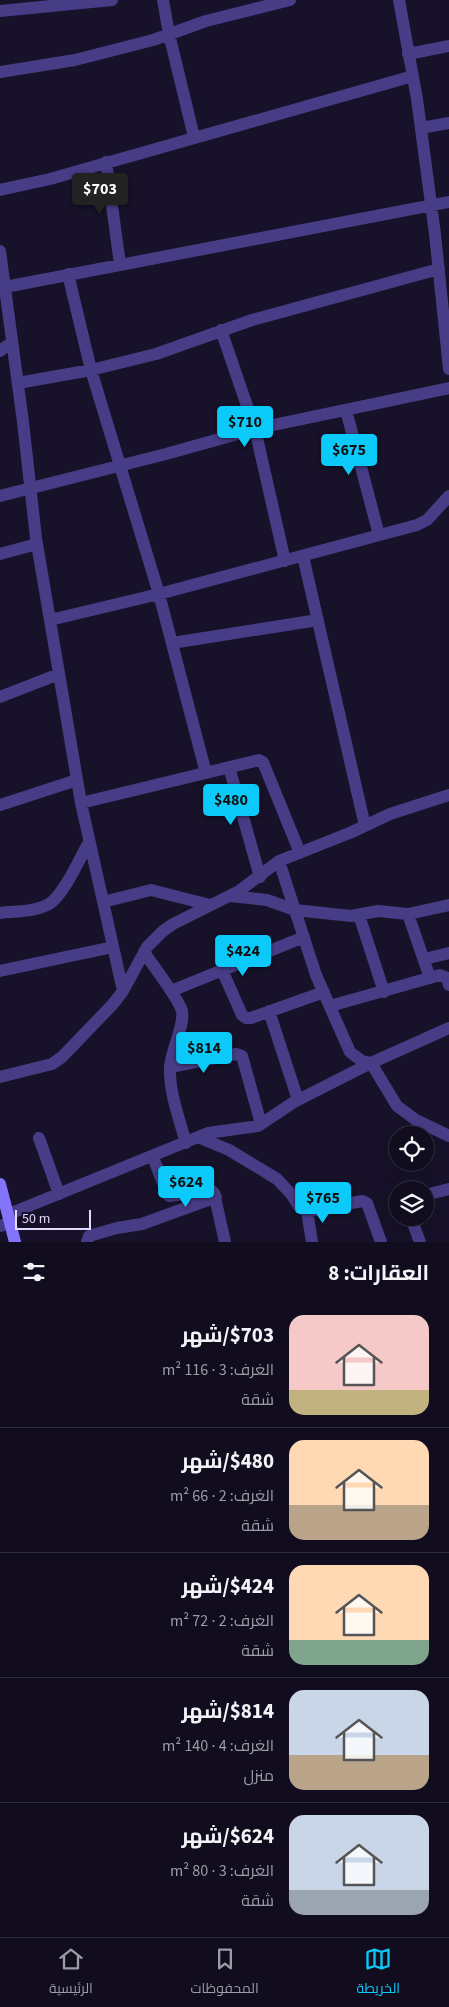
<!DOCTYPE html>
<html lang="ar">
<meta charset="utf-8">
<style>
body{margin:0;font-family:"Source Sans 3",Cairo,sans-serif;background:#1e1b2c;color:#f1f3f6;direction:rtl;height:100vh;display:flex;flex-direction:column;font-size:19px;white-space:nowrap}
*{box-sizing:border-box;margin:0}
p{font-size:16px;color:#9c9ca4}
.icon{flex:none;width:28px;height:28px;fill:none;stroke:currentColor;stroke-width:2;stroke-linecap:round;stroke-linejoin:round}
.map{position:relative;height:1242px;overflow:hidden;direction:ltr}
.details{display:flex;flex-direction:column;background:#110d1f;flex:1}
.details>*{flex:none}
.controls{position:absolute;left:389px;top:1126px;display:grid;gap:10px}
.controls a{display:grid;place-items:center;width:45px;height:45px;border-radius:50%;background:#110d1f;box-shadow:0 5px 20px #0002,0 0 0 1px #302d3d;font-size:25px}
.scale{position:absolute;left:15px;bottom:12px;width:76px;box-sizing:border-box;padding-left:5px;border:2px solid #e2dafe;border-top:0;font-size:14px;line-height:18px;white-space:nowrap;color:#e2dafe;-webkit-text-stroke:4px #171129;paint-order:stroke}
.price{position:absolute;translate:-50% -42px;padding:0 11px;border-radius:5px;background:#0bc9f9;color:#111;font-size:16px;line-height:32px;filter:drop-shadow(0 1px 2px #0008)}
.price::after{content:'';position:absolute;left:50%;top:30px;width:15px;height:11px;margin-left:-8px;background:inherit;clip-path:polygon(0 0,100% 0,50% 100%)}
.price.selected{background:#222;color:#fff}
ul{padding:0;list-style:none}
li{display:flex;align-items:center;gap:15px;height:125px;padding:0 20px}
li+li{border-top:1px solid #302d3d}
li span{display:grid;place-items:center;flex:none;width:140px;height:100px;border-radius:15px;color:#555}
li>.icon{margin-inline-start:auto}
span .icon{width:60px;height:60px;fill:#fffc;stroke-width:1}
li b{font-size:21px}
h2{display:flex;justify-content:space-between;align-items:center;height:60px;padding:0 20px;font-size:21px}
.menu{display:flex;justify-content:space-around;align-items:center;height:70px;border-top:1px solid #302d3d;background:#110d1f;font-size:14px;color:#9c9ca4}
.menu a{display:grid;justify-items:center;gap:2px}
.menu .selected{color:#0bc9f9}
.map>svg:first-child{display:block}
</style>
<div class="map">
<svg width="449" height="1242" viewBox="0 0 449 1242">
<rect width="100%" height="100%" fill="#171129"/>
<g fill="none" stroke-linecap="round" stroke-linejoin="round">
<path stroke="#473d86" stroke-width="12" d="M163 0 169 34 194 137
M399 0 417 99 435 234 449 369
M0 11 112 0
M408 54 449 46
M0 72 75 60 153 40 206 21 290 0
M421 128 449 123
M106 162 120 264
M0 190 50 179 413 76
M0 251 23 422 36 538 81 803 123 991
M68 274 91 370 159 594 206 773
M5 287 449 202
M221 330 255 429 285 561
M0 351 12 342
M18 383 91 370 156 354 252 320 439 269
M346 410 379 535
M0 496 166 454 255 429 449 388
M0 554 37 544
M303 556 365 826
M50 620 159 594 417 525 427 520 449 496
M172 643 318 620
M0 697 59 674
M229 767 260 877
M81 803 259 760 263 762 265 767 300 853
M0 805 77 780
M279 861 316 975 350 1052 362 1061 371 1063 397 1106 416 1120 449 1136
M230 896 267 900 295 910 351 916 378 911 408 914 449 905
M103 902 151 890 210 905
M0 913C16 911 35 912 49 904 63 896 80 858 89 842
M408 914 430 978
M359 915 384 992
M144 952C153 966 178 997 182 1011 185 1025 171 1050 170 1067 169 1092 179 1118 186 1143
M424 959 449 953
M222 970 242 1015 246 1018H251L324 992
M0 971 113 947
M171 991 304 937
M330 1006 440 975 447 978 449 985
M269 1011 298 1100
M170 1067 236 1054 242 1056 261 1124
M0 1077 52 1064 62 1057 113 1004 123 991 147 947 163 931 173 924 239 891 279 861 352 832 390 814 449 795
M198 1137 229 1150 277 1179 292 1195 300 1208 309 1211 362 1201 367 1203 381 1242
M39 1138 59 1194
M153 1157 167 1194 169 1196 211 1190 214 1193 225 1242
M425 1195 449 1189
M307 1211 312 1242
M9 1214 208 1133 258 1126 294 1102 371 1063 449 1028
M411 1218 420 1242
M0 1226 10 1223
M87 1242 89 1236 117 1228 142 1224 216 1197"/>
<path stroke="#8473fb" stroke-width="12" d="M0 1184 15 1242"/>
</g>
</svg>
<div class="controls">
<a><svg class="icon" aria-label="locate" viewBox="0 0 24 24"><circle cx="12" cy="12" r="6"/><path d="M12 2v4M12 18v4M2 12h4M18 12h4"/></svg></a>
<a><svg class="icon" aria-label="layers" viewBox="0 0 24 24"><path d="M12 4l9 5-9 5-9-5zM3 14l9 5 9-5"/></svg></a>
</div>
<div class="scale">50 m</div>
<b class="price selected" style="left:100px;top:215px">$703</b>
<b class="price" style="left:245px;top:448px">$710</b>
<b class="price" style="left:349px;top:476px">$675</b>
<b class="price" style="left:231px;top:826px">$480</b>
<b class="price" style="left:243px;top:977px">$424</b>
<b class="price" style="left:204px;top:1074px">$814</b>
<b class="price" style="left:186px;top:1208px">$624</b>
<b class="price" style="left:323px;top:1224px">$765</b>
</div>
<section class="details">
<h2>العقارات: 8<svg class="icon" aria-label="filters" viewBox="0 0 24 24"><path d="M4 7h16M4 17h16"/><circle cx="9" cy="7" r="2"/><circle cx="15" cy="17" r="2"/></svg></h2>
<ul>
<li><span style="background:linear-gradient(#f6c9c9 75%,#c2b280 0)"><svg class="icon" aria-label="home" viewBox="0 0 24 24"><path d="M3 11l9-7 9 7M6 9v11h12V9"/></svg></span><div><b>$703/شهر</b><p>الغرف: 3 · 116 m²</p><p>شقة</p></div></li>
<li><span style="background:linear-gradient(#ffd9b3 65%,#b9a48a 0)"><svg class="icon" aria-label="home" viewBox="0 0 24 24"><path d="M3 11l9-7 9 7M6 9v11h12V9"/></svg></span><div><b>$480/شهر</b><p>الغرف: 2 · 66 m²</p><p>شقة</p></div></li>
<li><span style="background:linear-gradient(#ffd9b3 75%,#7fa58c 0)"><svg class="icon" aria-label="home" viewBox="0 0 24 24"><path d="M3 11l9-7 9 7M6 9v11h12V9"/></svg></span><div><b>$424/شهر</b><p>الغرف: 2 · 72 m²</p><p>شقة</p></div></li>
<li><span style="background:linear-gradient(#c9d6e8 65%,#b9a48a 0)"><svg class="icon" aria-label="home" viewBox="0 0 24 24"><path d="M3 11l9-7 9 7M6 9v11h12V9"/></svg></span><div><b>$814/شهر</b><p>الغرف: 4 · 140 m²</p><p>منزل</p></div></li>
<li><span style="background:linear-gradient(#c9d6e8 75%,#9aa5b1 0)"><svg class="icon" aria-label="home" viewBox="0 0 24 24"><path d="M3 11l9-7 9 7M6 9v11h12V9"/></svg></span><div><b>$624/شهر</b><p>الغرف: 3 · 80 m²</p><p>شقة</p></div></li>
</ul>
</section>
<nav class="menu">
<a class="selected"><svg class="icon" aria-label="map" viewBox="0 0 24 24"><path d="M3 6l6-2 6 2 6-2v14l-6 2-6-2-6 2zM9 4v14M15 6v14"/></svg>الخريطة</a>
<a><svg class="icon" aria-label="saved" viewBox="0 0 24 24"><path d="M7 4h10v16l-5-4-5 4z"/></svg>المحفوظات</a>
<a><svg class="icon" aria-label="home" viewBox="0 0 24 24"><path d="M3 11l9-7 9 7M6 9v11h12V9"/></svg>الرئيسية</a>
</nav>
